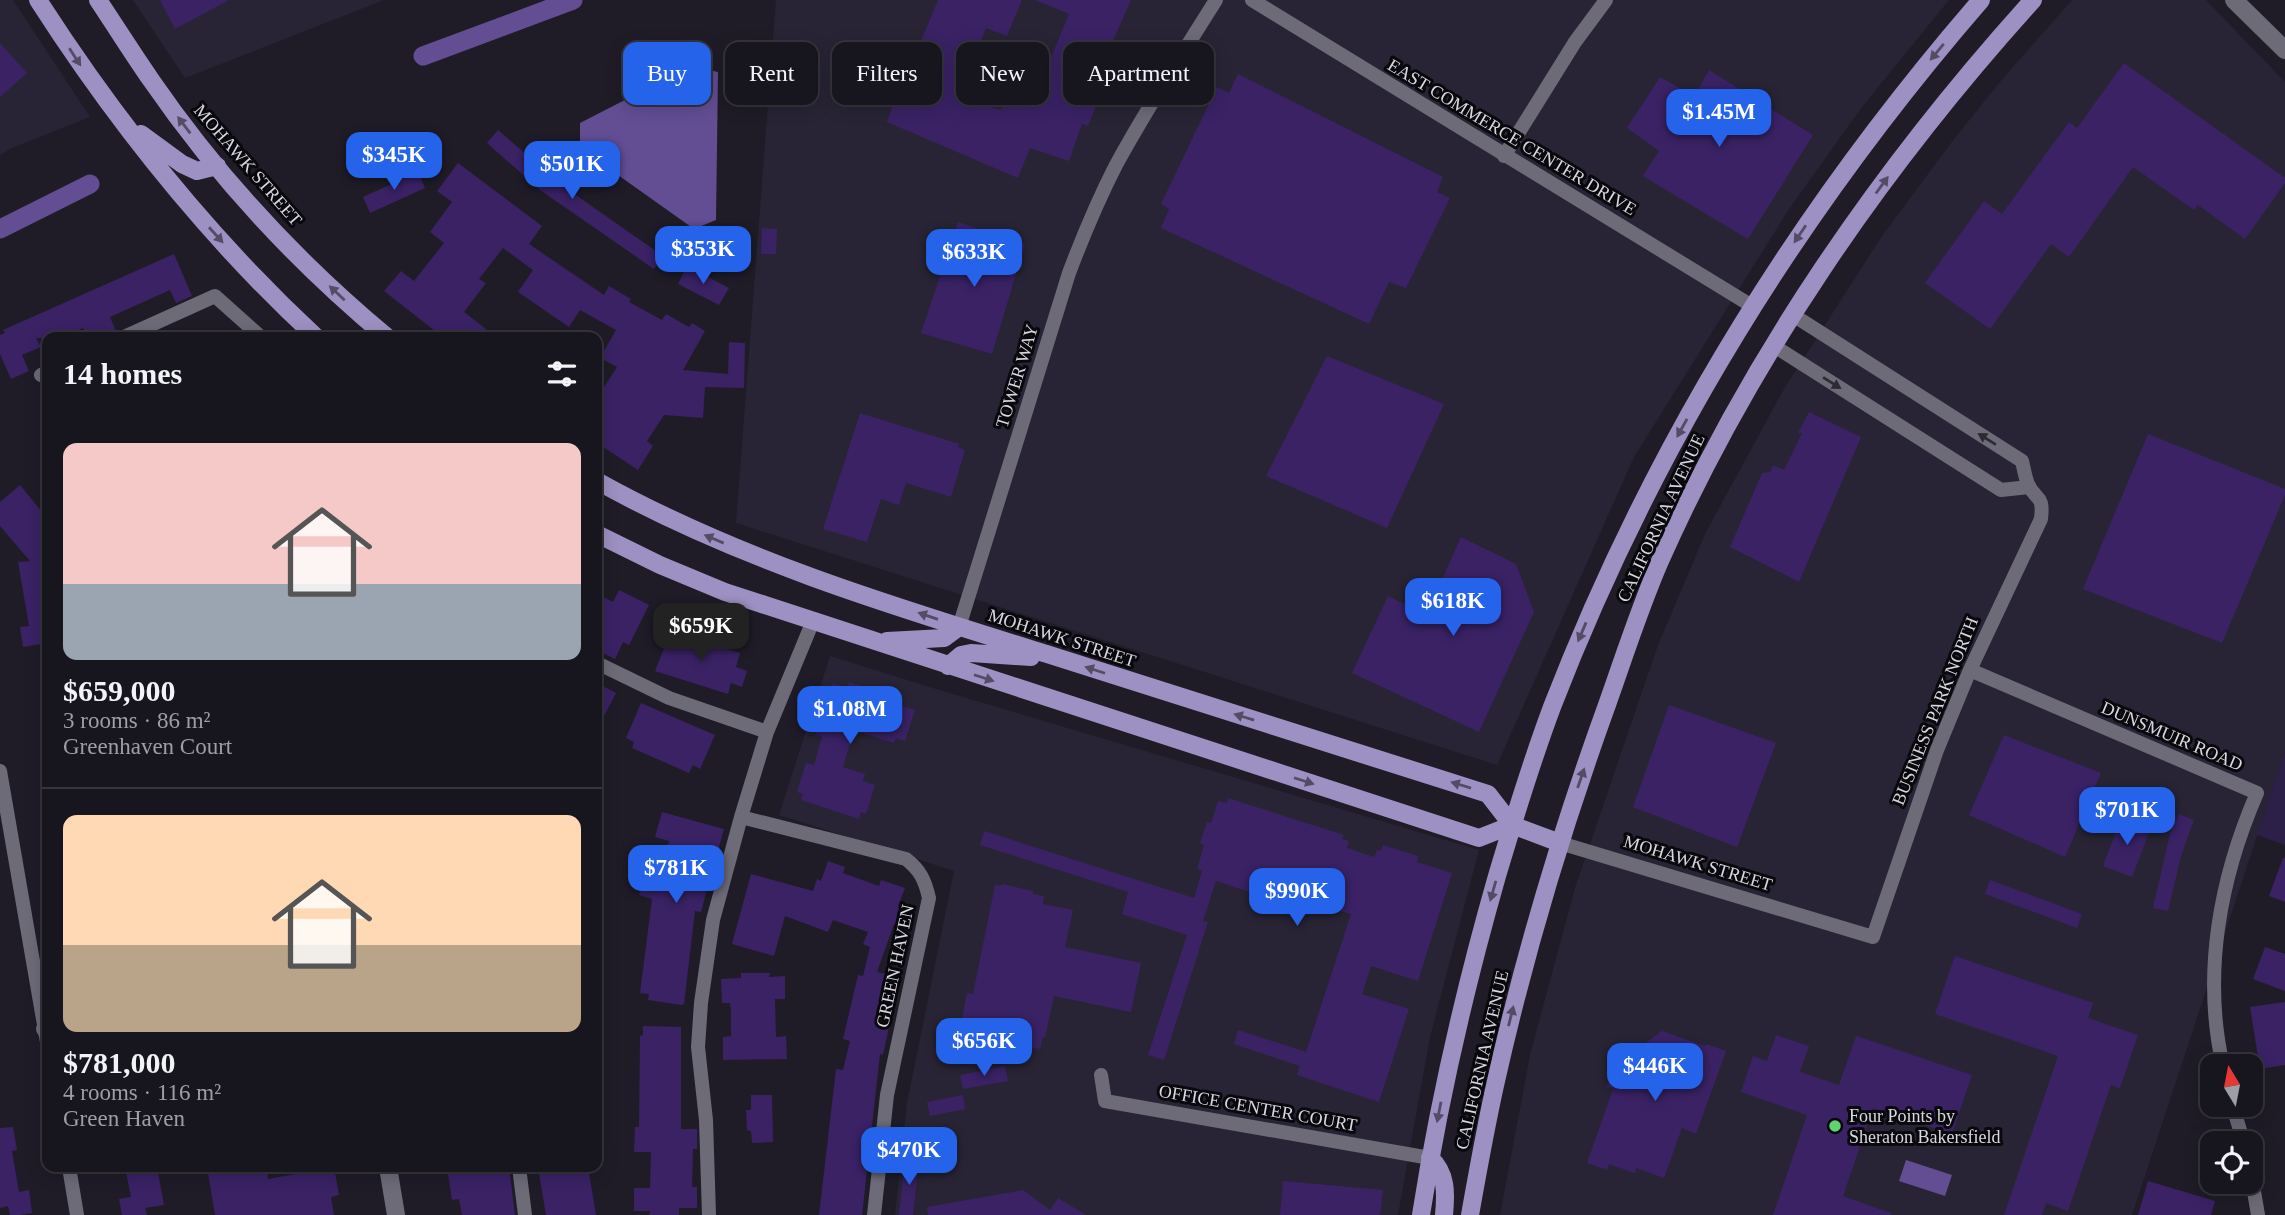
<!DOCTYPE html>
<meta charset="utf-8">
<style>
body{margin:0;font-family:"Times New Roman",serif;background:#24222b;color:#f1f3f6;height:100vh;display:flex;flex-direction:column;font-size:26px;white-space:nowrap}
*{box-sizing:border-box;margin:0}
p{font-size:23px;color:#9e9fa4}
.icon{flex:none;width:38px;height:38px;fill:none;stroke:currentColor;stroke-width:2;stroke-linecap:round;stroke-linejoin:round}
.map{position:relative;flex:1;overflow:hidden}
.drawer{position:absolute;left:42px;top:332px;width:560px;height:840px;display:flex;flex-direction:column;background:#17151e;border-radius:14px;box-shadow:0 4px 18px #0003,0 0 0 2px #36343c}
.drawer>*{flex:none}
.hud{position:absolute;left:623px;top:42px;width:665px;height:63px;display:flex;gap:14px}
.needle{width:46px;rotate:350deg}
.controls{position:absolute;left:2200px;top:1054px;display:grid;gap:14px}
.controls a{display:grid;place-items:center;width:63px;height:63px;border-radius:14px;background:#17151e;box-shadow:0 4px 18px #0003,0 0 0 2px #36343c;font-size:35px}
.price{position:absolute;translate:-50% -60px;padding:0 16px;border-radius:14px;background:#2563eb;color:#fff;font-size:23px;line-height:46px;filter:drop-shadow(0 2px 4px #0008)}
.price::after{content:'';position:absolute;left:50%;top:42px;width:21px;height:16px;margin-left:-10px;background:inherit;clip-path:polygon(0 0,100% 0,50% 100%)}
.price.current{background:#222;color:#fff}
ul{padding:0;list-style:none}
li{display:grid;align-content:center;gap:14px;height:371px;padding:0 21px}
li+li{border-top:2px solid #36343c}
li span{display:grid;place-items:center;height:217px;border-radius:14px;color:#555}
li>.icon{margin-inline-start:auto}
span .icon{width:126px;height:126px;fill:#fffc;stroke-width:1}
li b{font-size:30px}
h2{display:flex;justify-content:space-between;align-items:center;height:84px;padding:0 21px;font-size:30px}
.pill{padding:0 24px;border-radius:14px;background:#17151e;box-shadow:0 4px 18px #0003,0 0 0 2px #36343c;font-size:24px;line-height:63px}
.pill.current{background:#2563eb;color:#fff}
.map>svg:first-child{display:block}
</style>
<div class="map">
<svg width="2285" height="1215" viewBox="0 0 2285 1215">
<rect width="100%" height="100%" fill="#1f1c28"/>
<path fill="#282435" d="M0 0H13L90 117 12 148 0 155Z
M133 0H384L185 78Z
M776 0H1949L1862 107 1789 209 1634 457 1497 765 736 523Z
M2072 0H2206L2285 82V751L2132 1215H1500L1530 1055 1575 888 1658 645 1706 532 1784 389 1882 236 1954 139 2004 77Z
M830 656 936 689 1479 850 1430 1037 1398 1215H895L907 1103 954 871 779 815Z"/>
<path fill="#2c1f48" d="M2285 751V845L2257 835Z"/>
<path fill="#634e94" d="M691 66 718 72 716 220 694 229 580 148V123Z
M1906 1160 1952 1175 1945 1196 1899 1181Z"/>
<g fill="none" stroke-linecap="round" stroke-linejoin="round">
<path stroke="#634e94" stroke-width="19" d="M423 56 573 0
M0 229 90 184"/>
</g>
<path fill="#3a2265" d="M160 0H229L175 29Z
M938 0H1022L1007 36 986 28 958 96 1001 110 1014 76 1040 84 1069 14 1035 0H1131L1100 70 1109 75 1088 126 1082 124 1069 161 1030 148 1018 178 887 122 901 81 905 79Z
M0 43 27 73 0 97Z
M2124 63 2285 178V183L2245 239 2198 205 2194 210 2133 167 2069 257 2051 244 1990 329 1925 283 1984 201 2002 214 2069 122 2077 128Z
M1709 70 1813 135 1748 239 1643 176 1659 151 1627 128 1660 77 1694 96Z
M1238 74 1443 177 1437 192 1450 198 1406 288 1389 282 1369 324 1161 228 1169 209 1161 204 1217 87 1229 93Z
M498 130 542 168 540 170 663 256 654 269 540 190 487 143Z
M458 163 542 226 529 244 604 295 609 286 631 299 629 302 662 320 666 314 689 327 692 323 705 331 683 370 728 374 729 342 745 343 744 388 705 387 703 418 664 415 647 441 653 446 638 470 597 443V398L617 367 600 358 616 330 580 310 569 327 518 292 533 270 503 248 479 279 486 283 464 312 486 329 479 338H444L384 291 401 271 414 281 444 243 430 232 452 202 437 191Z
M418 172 425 188 370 213 363 197Z
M958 222 1025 244 992 354 921 333Z
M762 228 777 229 776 254H761Z
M174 254 192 296 176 303 170 290 110 317 116 331 103 338H88L83 328 61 338H36L41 347 22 355 29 371 11 379 0 354V335L5 333 3 330Z
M687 266 729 288 719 305 678 284Z
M1327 356 1444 404 1387 528 1266 476Z
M1809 412 1861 437 1799 582 1730 547 1762 473 1770 472 1773 465 1784 470 1802 433H1798Z
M860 413 959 444 958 447 965 450 951 497 906 483 899 505 881 499 867 542 823 529Z
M2148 434 2285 489V495L2222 643 2083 589Z
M20 485 47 518V536L43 541 47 567V643L23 647 20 627 29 626 18 562 30 561 0 526V502Z
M1461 537 1516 564 1534 612 1479 732 1352 673 1388 596 1426 615Z
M619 590 649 605 629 645 623 642 615 659 597 650V594L613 602Z
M671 631 740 653 736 667 747 671 742 687 731 683 728 694 655 671Z
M849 682 902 699 900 705 915 710 905 741 896 738 894 743 854 730 843 767 865 774 863 781 875 785 866 814 861 812 859 819 801 800 803 794 797 792 806 763 814 765 822 737 815 734 832 683 847 688Z
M597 683 616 693 597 730Z
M641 703 715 735 700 769 693 765 689 773 632 748 634 742 626 738Z
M1669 705 1776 743 1737 847 1633 807Z
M2004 735 2101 773 2065 857 1969 815Z
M1228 798 1344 835 1342 839 1349 841 1347 848 1374 857 1377 850 1381 851 1383 845 1418 856 1417 862 1452 873 1418 981 1371 966 1362 994 1409 1009 1379 1102 1297 1075 1300 1066 1234 1044 1238 1030 1306 1052 1351 914 1321 906 1318 914 1216 881 1203 921 1208 922 1164 1060 1148 1055 1187 935 1122 914 1128 892 980 845 984 831 1194 898 1202 871 1197 869 1204 845 1200 843 1207 822 1211 823 1218 801 1227 803Z
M662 812 724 829 717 854 713 852 703 888 707 889 701 912 695 911 684 1004 681 1005 648 1000 649 994 640 993 652 899 639 895 646 870 661 874 664 860 669 841 655 837Z
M2179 814 2194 820 2181 856 2168 911 2153 908 2170 834Z
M2122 816 2151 827 2132 877 2103 866Z
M2283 858H2285V902L2269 896Z
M828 861 845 867 843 873 879 886 881 880 905 888 898 906 904 909 898 926 894 924 877 972 894 976 892 984 898 985 883 1055 880 1054 862 1215H819L836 1069 843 1070 850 1041 843 1039 858 975 863 976 870 947 863 944 868 932 833 920 828 932 785 916 774 956 732 944 751 874 813 891 817 879 821 881Z
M1990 880 2082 914 2077 928 1985 894Z
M1002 884 1033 891V894L1044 896 1043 904 1073 910 1065 947 1141 963 1131 1012 1054 996 1045 1037H1043L1040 1049 968 1035 970 1021 962 1019 967 993 973 994 995 885 1001 886Z
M2265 947 2285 954V991L2253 979Z
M1955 956 2093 1003 2088 1018 2138 1035 2120 1088 2111 1085 2068 1211 2046 1203 2042 1215H2004L2058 1056 1935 1014Z
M741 973H770L769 977 785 976V999H775L776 1037 786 1036 787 1059 723 1060V1037L731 1036V1011L730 1003H722L721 979 741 978Z
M2285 1002V1065L2260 1069 2250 1007Z
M643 1026 681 1027V1129H697V1149H693L692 1187H697V1208H679V1215H650V1211H634V1188H650L651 1152H634L635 1127H639L640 1036 643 1035Z
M1662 1031 1705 1046 1706 1044 1726 1051 1696 1134 1682 1128 1664 1178 1636 1168 1635 1173 1609 1164 1607 1170 1587 1163 1613 1089 1606 1087 1616 1058 1625 1062 1629 1050 1633 1052Z
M1776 1035 1809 1046 1800 1072 1839 1085 1856 1036 1972 1075 1952 1134 1873 1108 1843 1196 1891 1213V1215H1773L1807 1115 1741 1092 1753 1056 1767 1061Z
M1005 1066 1008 1081 963 1089 960 1075Z
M751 1095H772L773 1142 752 1143 751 1131 747 1130 746 1110H751Z
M963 1095 965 1109 930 1116 927 1102Z
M13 1127 17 1150 12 1151 19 1192 29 1190 32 1213 20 1215H10L8 1206 0 1208V1128Z
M905 1159 919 1160 913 1215H899Z
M125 1167H157L164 1205 145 1208 147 1215H122L119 1199 131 1197Z
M207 1167H267L268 1179 334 1167 339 1195 331 1197 334 1215H215Z
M447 1167H509L515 1215H462L459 1199 452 1200Z
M538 1167H588L596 1215H546Z
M1283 1181 1383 1190 1380 1215H1280Z
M2148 1181 2215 1201 2211 1215H2138Z
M1023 1190 1050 1210 1058 1198 1086 1215H928L927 1207Z"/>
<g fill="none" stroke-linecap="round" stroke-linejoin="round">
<path stroke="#6e6b79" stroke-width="14" d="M1252 0 1752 306
M1504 156 1575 42 1606 0
M122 338 215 296 262 338
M1774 346 2001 490 2029 487
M41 375 47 372
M959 627 1069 273C1083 236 1098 200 1116 165 1147 108 1182 54 1216 0
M597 663 669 698 767 732
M1970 670 2257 793C2220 878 2202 974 2223 1066
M0 771 47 1042
M741 817 906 859C920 870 925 880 929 898L887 1095 874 1215
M1560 843 1873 937 1937 750 1970 670 2041 519C2044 493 2036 502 2028 484 2025 477 2024 469 2022 461L1793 315
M1101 1075 1105 1101 1430 1158
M2232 1104 2244 1143
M69 1167 77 1215
M519 1167 525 1215
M2250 1168 2258 1215
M709 1215 706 1120 698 1047 701 1003 713 920 741 817 767 732 813 621"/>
<path stroke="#6e6b79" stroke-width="18" d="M2234 0 2285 50
M45 1029H47
M388 1167 396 1215"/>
<path stroke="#9d90c2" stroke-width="18" d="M38 0C117 123 210 239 317 338
M98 0C116 27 133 54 151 80 217 176 299 264 388 338
M141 134 182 164 197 171 217 166
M597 481C739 560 895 607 1050 655 1196 701 1342 748 1488 794L1512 825 1560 843
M597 534 660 565 725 592 1479 838 1512 825
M887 641 944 638 959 627
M948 666 961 655 971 653 1031 657
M1430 1158C1447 1173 1446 1194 1444 1215
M1421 1215C1439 1100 1465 988 1497 876 1514 819 1531 763 1552 707 1652 448 1799 210 1981 0
M1470 1215C1478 1170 1486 1125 1496 1081 1525 952 1563 826 1608 702 1625 654 1640 607 1660 561 1751 356 1883 166 2033 0"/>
</g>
<defs><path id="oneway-solid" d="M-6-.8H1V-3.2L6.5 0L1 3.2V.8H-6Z" transform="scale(1.75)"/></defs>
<g fill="#534c67">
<use href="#oneway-solid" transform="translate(1937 52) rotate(130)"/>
<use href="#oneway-solid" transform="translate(75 57) rotate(57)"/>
<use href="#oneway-solid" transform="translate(184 125) rotate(-127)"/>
<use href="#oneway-solid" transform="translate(1882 185) rotate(-54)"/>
<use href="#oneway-solid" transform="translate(1800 234) rotate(124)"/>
<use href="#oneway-solid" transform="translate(216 235) rotate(48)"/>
<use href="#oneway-solid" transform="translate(337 293) rotate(-137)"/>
<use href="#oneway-solid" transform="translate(1682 428) rotate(119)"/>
<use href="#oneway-solid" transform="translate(714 539) rotate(-157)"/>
<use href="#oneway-solid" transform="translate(928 616) rotate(-161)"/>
<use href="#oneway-solid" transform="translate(1582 632) rotate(113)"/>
<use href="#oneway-solid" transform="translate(1095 670) rotate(-162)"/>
<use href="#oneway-solid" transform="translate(984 678) rotate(18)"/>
<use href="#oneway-solid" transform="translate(1244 717) rotate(-163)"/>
<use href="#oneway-solid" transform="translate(1581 778) rotate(-71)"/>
<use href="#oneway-solid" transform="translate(1304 781) rotate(18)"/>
<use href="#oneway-solid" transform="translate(1461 785) rotate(-163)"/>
<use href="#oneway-solid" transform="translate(1493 891) rotate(106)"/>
<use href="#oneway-solid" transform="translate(1511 1016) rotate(-76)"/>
<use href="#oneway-solid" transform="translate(1439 1112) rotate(101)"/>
</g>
<g fill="#2c2b32">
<use href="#oneway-solid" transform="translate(1832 383) rotate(32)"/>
<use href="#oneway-solid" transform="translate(1987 439) rotate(-148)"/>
</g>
<circle fill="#5ed56c" stroke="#09080c" stroke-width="2.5" cx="1835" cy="1126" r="7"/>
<g text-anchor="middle" stroke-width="6" stroke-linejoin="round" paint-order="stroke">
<g font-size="18" fill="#d9d7df" stroke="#09080c">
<text transform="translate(1512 137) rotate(31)" y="6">EAST COMMERCE CENTER DRIVE</text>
<text transform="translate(248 165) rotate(49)" y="6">MOHAWK STREET</text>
<text transform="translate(1017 376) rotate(-73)" y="6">TOWER WAY</text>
<text transform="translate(1661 518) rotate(-65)" y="6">CALIFORNIA AVENUE</text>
<text transform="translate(1062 638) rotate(18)" y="6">MOHAWK STREET</text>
<text transform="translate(1935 711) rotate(-68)" y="6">BUSINESS PARK NORTH</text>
<text transform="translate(2172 736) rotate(23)" y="6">DUNSMUIR ROAD</text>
<text transform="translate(1698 863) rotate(17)" y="6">MOHAWK STREET</text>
<text transform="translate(895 966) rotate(-78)" y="6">GREEN HAVEN</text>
<text transform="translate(1482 1060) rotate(-77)" y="6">CALIFORNIA AVENUE</text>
<text transform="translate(1258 1108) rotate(10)" y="6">OFFICE CENTER COURT</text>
</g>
<g font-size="18" fill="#d9d7df" stroke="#09080c" text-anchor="start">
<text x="1849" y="1122">Four Points by<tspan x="1849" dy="21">Sheraton Bakersfield</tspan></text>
</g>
</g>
</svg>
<div class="controls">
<a><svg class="needle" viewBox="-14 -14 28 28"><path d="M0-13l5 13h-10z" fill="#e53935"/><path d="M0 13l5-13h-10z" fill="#9e9fa4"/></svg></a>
<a><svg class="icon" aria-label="locate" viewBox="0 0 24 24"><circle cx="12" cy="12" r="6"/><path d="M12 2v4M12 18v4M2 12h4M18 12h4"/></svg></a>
</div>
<b class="price" style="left:1719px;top:149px">$1.45M</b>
<b class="price" style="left:394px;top:192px">$345K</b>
<b class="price" style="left:572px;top:201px">$501K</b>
<b class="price" style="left:703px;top:286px">$353K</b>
<b class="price" style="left:974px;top:289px">$633K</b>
<b class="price" style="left:1453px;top:638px">$618K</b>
<b class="price current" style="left:701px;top:663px">$659K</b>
<b class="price" style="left:850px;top:746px">$1.08M</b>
<b class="price" style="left:2127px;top:847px">$701K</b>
<b class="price" style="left:676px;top:905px">$781K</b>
<b class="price" style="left:1297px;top:928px">$990K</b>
<b class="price" style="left:984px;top:1078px">$656K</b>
<b class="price" style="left:1655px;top:1103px">$446K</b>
<b class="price" style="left:909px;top:1187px">$470K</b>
<div class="hud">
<a class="pill current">Buy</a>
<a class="pill">Rent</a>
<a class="pill">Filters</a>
<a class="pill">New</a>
<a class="pill">Apartment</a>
</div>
<section class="drawer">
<h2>14 homes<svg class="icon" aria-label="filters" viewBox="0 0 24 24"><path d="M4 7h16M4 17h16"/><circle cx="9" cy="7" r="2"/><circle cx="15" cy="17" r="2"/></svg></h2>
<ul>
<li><span style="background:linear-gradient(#f6c9c9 65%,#9aa5b1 0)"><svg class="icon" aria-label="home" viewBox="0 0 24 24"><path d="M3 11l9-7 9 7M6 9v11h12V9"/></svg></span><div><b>$659,000</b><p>3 rooms · 86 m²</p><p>Greenhaven Court</p></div></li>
<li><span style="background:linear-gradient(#ffd9b3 60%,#b9a48a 0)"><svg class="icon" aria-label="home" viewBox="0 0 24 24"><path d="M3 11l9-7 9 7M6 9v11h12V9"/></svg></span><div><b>$781,000</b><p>4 rooms · 116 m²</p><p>Green Haven</p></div></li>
</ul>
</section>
</div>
